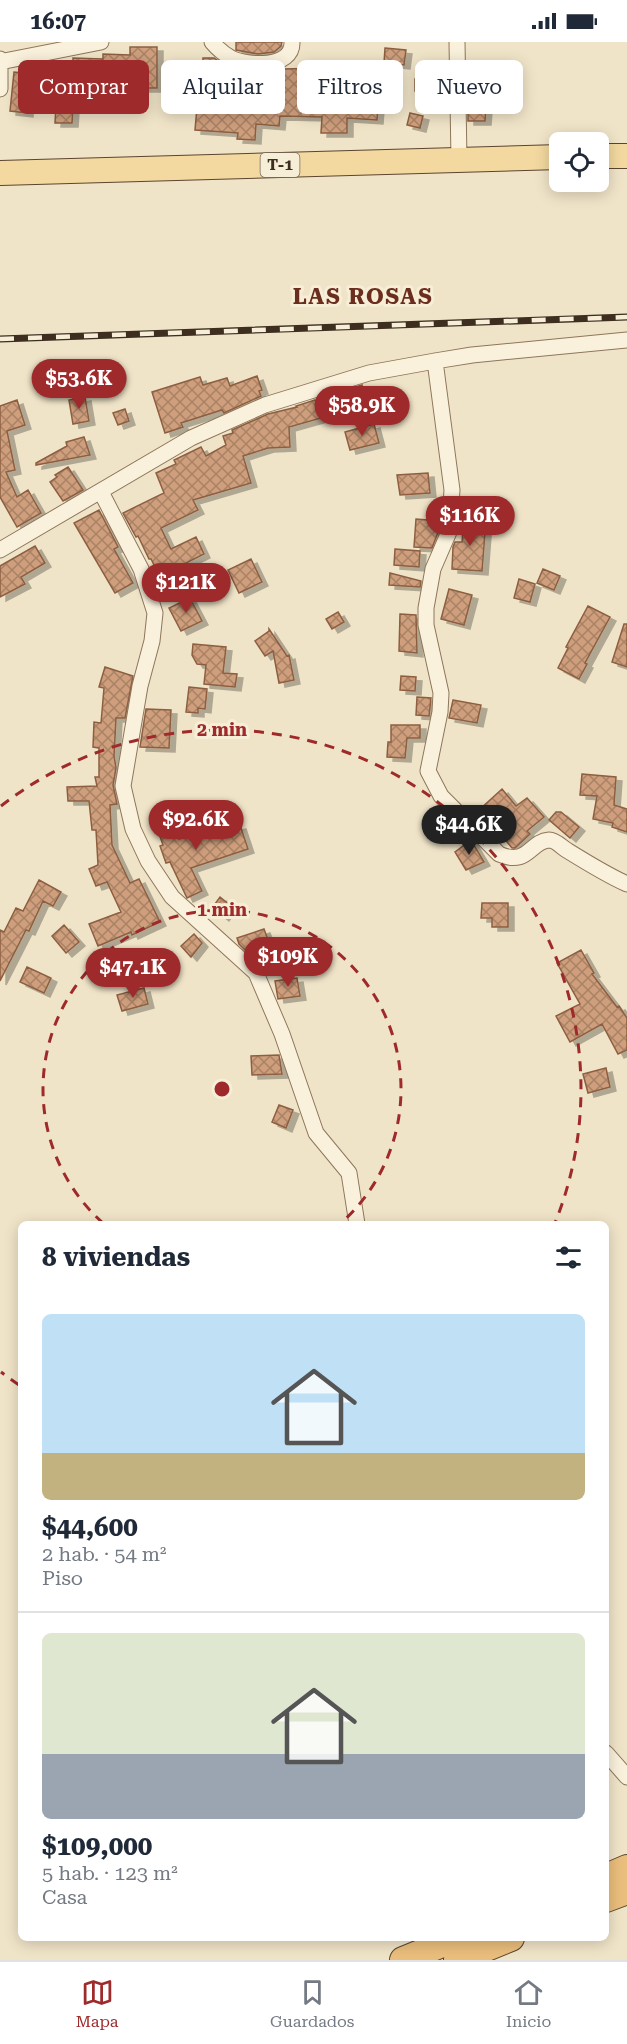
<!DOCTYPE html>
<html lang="es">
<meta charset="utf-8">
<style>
body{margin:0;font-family:"Roboto Serif",serif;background:#f6f6f7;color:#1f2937;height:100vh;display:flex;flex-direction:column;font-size:22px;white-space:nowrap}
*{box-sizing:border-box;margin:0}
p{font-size:20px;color:#747a83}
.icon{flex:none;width:33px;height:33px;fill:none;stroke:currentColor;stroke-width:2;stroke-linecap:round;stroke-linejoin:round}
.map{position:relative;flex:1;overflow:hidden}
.panel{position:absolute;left:18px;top:1179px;width:591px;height:720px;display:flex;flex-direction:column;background:#fff;border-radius:9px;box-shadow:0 3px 15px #0003}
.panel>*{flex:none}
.hud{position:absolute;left:18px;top:18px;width:591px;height:54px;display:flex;gap:12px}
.fabs{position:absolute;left:549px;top:90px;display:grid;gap:12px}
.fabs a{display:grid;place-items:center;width:60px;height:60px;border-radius:9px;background:#fff;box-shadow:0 3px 15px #0003;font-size:30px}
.price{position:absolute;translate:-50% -51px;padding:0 14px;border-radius:21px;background:#9e2a2b;color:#fff;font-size:20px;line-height:39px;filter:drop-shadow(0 2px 3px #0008)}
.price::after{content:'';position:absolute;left:50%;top:36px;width:18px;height:14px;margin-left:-9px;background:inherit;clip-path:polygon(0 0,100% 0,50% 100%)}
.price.active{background:#222;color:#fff}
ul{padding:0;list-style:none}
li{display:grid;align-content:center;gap:12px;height:318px;padding:0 24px}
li+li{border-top:2px solid #e0e1e3}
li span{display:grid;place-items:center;height:186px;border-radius:9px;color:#555}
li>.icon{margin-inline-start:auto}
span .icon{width:108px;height:108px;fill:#fffc;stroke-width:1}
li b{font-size:26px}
h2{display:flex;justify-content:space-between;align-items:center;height:72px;padding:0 24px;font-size:26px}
.chip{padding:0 21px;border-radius:9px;background:#fff;box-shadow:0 3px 15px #0003;font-size:21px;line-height:54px}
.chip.active{background:#9e2a2b;color:#fff}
.status{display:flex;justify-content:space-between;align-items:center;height:42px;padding:0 30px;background:#fff;direction:ltr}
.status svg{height:16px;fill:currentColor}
.dock{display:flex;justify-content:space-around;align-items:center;height:84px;border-top:2px solid #e0e1e3;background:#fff;font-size:16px;color:#747a83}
.dock a{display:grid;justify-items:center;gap:3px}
.dock .active{color:#9e2a2b}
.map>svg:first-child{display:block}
</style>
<div class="status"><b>16:07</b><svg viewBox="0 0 49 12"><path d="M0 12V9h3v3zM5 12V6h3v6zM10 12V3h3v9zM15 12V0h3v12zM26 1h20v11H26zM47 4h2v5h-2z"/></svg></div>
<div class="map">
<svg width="627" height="1918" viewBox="0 0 627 1918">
<defs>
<pattern id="building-cross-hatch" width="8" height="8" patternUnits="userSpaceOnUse" patternTransform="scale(1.5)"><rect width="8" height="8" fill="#cf9f7d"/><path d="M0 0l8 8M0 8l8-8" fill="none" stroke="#a98266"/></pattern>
<filter id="shadow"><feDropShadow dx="6" dy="4" stdDeviation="0" flood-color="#0004"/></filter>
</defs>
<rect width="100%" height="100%" fill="#f0e4c8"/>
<path fill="url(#building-cross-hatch)" stroke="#8d5f41" stroke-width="1.5" filter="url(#shadow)" d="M236 0H282L281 4 274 10 258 12 236 8Z
M130 5H157V46H126L125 55 110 54V52L74 51 72 81H55L57 44 32 43 31 58H28L27 71 10 69 14 30 47 33V30H52L53 20 73 21V16L103 17V12L130 13Z
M385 6 406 8 404 23 384 21Z
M203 16H214L227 25 247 30 268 31 284 27 320 26V46L337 47 336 55 378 64 377 78 347 76V91H321L322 75 280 74 279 84 256 82 255 98 237 97 238 91 195 88 198 54H202Z
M415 37H433L432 49H415Z
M476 39H488L485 79H468V55H476Z
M410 71 423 74 420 86 407 83Z
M257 334 262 348 259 349 261 354 224 371 222 368 181 381 183 385 165 391 152 350 200 335 203 343 227 336 230 344Z
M362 343 365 357 339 363 336 351Z
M85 355 89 379 73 382 69 358Z
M17 358 25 383 7 389 15 428 6 430 17 455 28 448 41 471 17 485 0 455V364Z
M315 358 321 376 289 385 290 405 268 406 243 414 251 441 193 458 198 468 161 486 171 507 196 495 204 512 178 525 181 532 163 541 151 517H149L138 494 136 495 123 471 164 451 156 431 176 422 174 418 201 405 206 414 226 403 223 394 233 391 232 388 268 372 297 365 296 364Z
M125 367 129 379 118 383 113 371Z
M374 382 379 401 350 408 345 390Z
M84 395 90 413 36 423V421L67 404 66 400Z
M68 425 83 448 63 459 50 440 57 435 55 433Z
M428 431 430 451 400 453 397 433Z
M99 468 118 505 114 507 133 541 115 551 74 481Z
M416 477 439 479 438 490 432 506 414 505Z
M464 477 486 478 482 529 452 527 453 505 455 500H462Z
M35 504 45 521 21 535 25 542 0 555V524Z
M395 507 420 509 419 525 394 523Z
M251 517 262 540 239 551 228 528Z
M543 527 560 534 554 548 537 541Z
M390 531 421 539 420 545 389 543Z
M519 537 535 542 530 560 514 556Z
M449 547 472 553 464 583 441 577Z
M190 556 202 579 181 589 169 566Z
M588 564 610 575 585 621 587 622 579 637 558 626 568 606 566 605Z
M338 570 344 580 332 587 326 577Z
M400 572 416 573 417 611 399 609Z
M624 582H627V625L612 620Z
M269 587 287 614 289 613 294 638 279 641 273 609 265 614 255 599 269 589Z
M193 602 226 605 223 631 237 632 235 645 204 642 206 623 197 622 192 613Z
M105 625 133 634 125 676H116L114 714 116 726 113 743 117 762 110 763 112 803 130 841 139 837 160 880 132 893 131 890 98 904 89 882 121 870 107 840 96 844 89 827 98 823 96 788H92L89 759H68L67 745 97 744 95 735H99V706L93 705 94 680 101 681 104 646 99 645Z
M401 634 416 635 415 649 400 648Z
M189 645 207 647 205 667 198 666V671L186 670Z
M417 655 431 656 429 674 416 673Z
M453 658 481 663 477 681 449 676Z
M146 667 171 668 169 706 140 705Z
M391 683H420V696H407L405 716 387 715 388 700H391Z
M582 732 616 735 614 763 627 767V790L612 785 613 781 593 777 597 754 580 753Z
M502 747 516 764 527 756 544 775 527 789 530 792 515 806H512L502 794 503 793 479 768Z
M556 770H561L579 785 570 796 549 778Z
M171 773 179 797 188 794 190 798 240 783 248 807 191 826 202 849 187 856 170 820 166 821 160 804 163 803 154 778Z
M471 798 484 820 466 828 455 810Z
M39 838 61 850 53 864 43 859 29 889 26 888 0 939V888L4 890 16 866 23 869Z
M220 855 231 864 223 875 212 866Z
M482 861H508V885H492V876H481Z
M64 883 79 900 66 911 52 894Z
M264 887 270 903 247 910 239 902 237 896Z
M194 892 202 901 191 915 181 904Z
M581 908 594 931 592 932 617 965 619 964 627 976V1008L618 1012 602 982 570 1000 556 974 580 962 557 921Z
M27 925 51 936 44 951 20 940Z
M297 936 300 954 278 957 275 939Z
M144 946 148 962 122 969 117 953Z
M279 1013 282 1032 252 1033 251 1014Z
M606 1026 610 1045 588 1051 583 1032Z
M279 1063 293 1068 286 1086 272 1080Z"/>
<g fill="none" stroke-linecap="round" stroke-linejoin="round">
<g stroke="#8d765c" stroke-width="17">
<path id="minor" d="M212 0C217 6 224 12 231 16 247 24 293 27 292 0
M457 0 459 118
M0 17V47
M0 20 101 0
M435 319 452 448 449 490 433 527 426 566V583L441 651 440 670 428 729 441 754 499 812C528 825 530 799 549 798 555 798 561 804 565 807 586 820 605 832 627 842
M101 450 141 527 155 571 152 599 140 644 123 744 133 787 148 819 172 855 256 931 282 992 316 1091 349 1131 357 1182
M0 508 191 396 265 363 369 331 435 319 472 313 627 298
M606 1711 627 1735"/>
</g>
<g stroke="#5b4430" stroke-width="26">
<path id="primary" d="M598 114H627
M0 131 560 115"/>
</g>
<g stroke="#5b4430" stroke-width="28">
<path id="trunk" d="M606 1835 627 1826
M606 1857 627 1849
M403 1918 457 1896
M457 1918 511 1896"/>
</g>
<use href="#minor" stroke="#faf1dc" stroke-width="15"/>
<use href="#primary" stroke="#f3d9a0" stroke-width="24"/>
<use href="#trunk" stroke="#eabe7c" stroke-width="26"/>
<g stroke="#3d2e20" stroke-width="7">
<path id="rail" d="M0 297 627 275"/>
</g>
<use href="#rail" stroke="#f7eed8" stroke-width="4.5" stroke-dasharray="14" stroke-linecap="butt"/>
</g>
<g fill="none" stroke="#9e2a2b" stroke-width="3" stroke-dasharray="10 8">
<path d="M103 1181A179 179 0 1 1 341 1181"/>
<path d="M19 1343A359 359 0 0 1 1 1330M1 764A359 359 0 0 1 555 1181"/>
</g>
<g text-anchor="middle" stroke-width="6" stroke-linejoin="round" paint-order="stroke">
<rect fill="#f7eed8" stroke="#756857" stroke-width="1.5" x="260.5" y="111" width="39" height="24" rx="4.5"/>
<g font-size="15" font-weight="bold" fill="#3d2e20">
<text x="280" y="128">T-1</text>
</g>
<g font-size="22" font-weight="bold" letter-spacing="1.5" fill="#6b2e1e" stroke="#f7eed8">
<text x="363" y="262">LAS ROSAS</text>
</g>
</g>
<circle cx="222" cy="1047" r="9" fill="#9e2a2b" stroke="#f7eed8" stroke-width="3"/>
<g font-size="18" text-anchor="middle" font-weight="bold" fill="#9e2a2b" stroke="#f7eed8" stroke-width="6" stroke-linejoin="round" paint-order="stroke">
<text x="222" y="694">2 min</text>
<text x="222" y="874">1 min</text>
</g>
</svg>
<div class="fabs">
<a><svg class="icon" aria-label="locate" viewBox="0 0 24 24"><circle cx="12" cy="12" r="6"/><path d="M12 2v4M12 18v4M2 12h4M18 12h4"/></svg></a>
</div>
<b class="price" style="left:79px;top:368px">$53.6K</b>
<b class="price" style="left:362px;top:395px">$58.9K</b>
<b class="price" style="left:470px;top:505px">$116K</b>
<b class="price" style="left:186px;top:572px">$121K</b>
<b class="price" style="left:196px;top:809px">$92.6K</b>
<b class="price active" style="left:469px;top:814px">$44.6K</b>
<b class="price" style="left:288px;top:946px">$109K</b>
<b class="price" style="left:133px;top:957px">$47.1K</b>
<div class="hud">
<a class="chip active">Comprar</a>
<a class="chip">Alquilar</a>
<a class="chip">Filtros</a>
<a class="chip">Nuevo</a>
</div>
<section class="panel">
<h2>8 viviendas<svg class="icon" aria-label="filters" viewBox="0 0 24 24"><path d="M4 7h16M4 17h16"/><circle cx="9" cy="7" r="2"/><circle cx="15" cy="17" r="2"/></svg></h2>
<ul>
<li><span style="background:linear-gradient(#bfe0f5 75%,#c2b280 0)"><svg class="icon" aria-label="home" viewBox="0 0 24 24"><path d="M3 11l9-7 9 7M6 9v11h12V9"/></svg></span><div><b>$44,600</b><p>2 hab. · 54 m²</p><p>Piso</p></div></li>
<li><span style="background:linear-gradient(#dfe7d0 65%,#9aa5b1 0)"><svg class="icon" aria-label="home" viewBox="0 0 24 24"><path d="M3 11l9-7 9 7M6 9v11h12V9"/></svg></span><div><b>$109,000</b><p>5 hab. · 123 m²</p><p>Casa</p></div></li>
</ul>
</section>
</div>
<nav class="dock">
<a class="active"><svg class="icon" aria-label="map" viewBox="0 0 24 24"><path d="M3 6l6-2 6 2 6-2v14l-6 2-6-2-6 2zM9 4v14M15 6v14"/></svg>Mapa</a>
<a><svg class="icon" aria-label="saved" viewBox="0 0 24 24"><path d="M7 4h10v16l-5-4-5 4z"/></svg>Guardados</a>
<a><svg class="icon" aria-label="home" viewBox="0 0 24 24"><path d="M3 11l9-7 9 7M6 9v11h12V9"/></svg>Inicio</a>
</nav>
